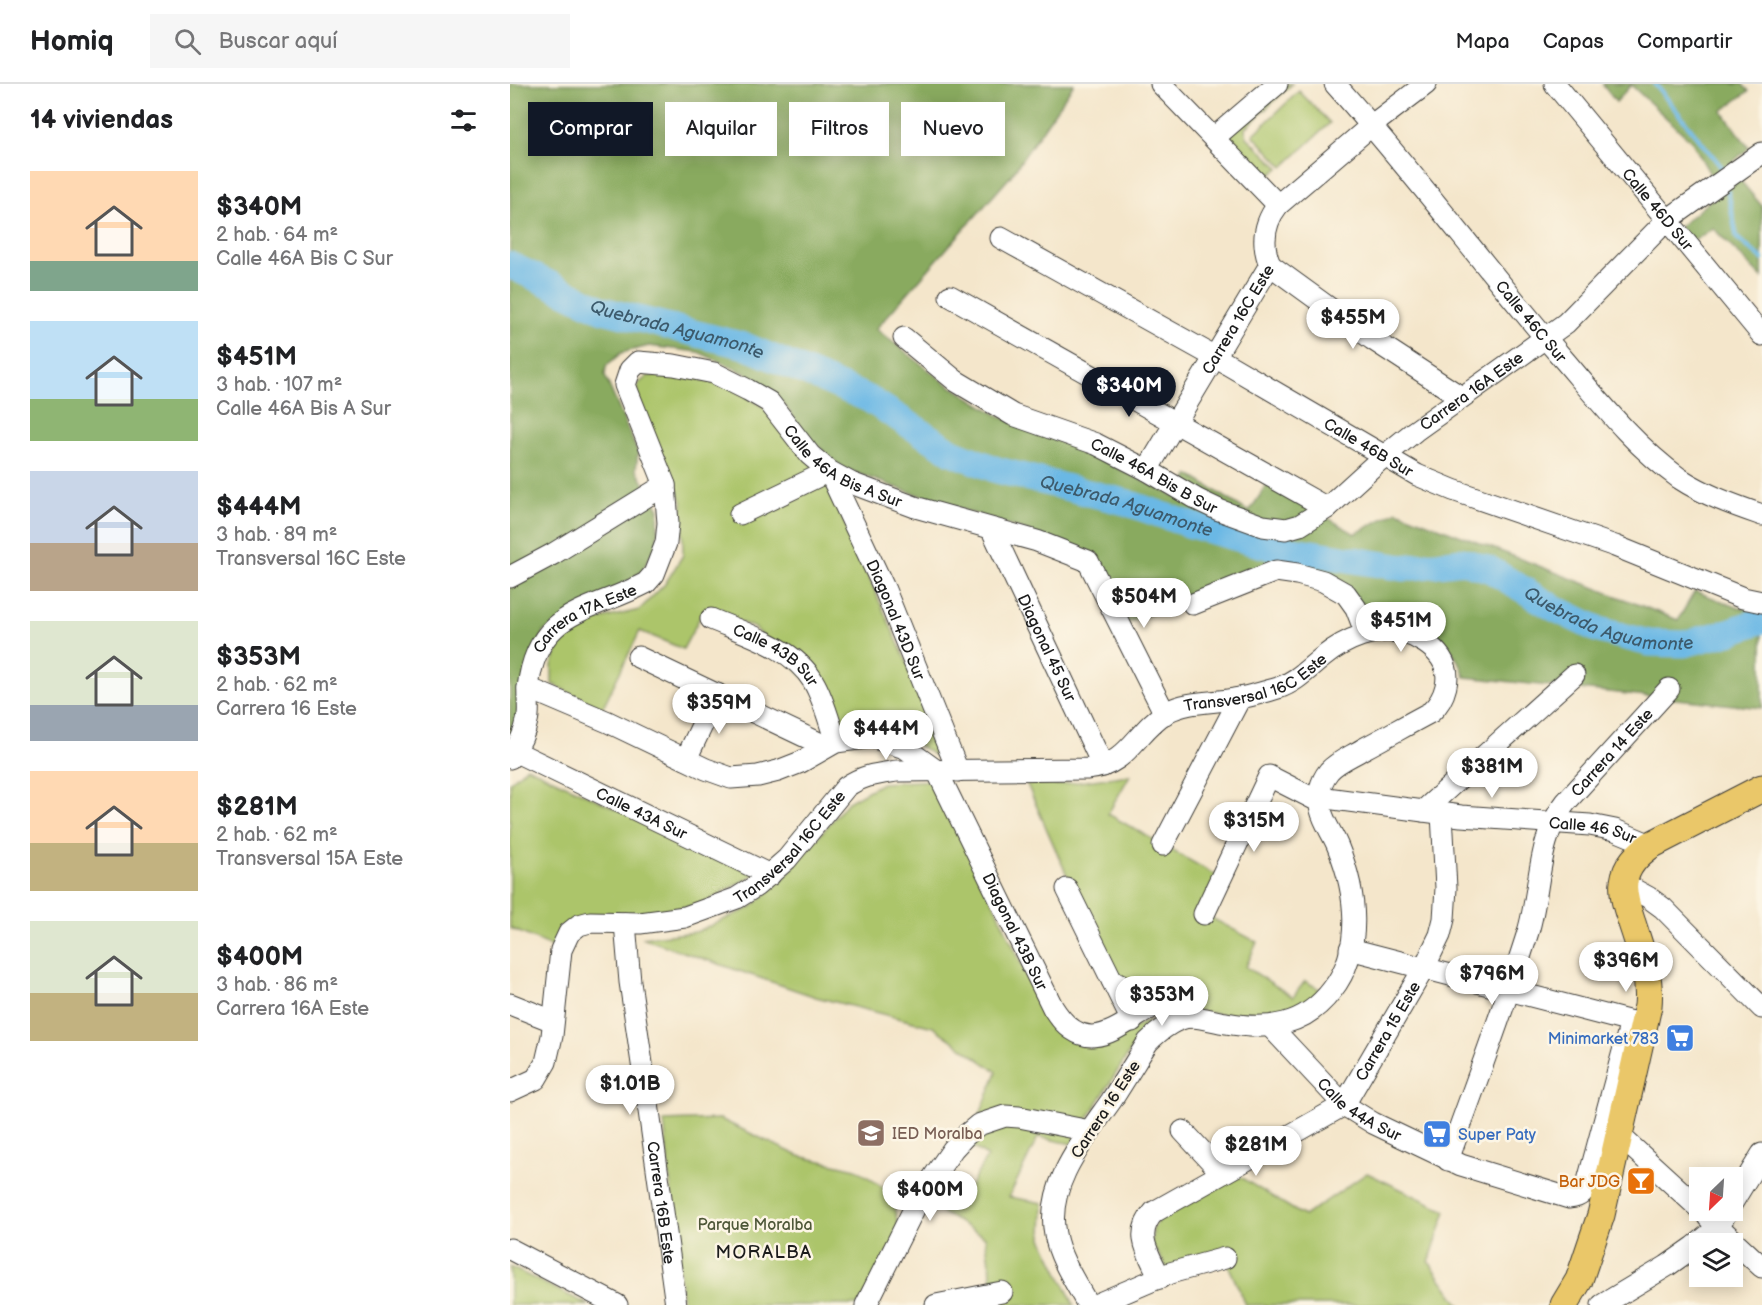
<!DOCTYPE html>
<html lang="es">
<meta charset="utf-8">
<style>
body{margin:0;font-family:"Balsamiq Sans",sans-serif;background:#f6f6f6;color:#202124;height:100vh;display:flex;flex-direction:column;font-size:22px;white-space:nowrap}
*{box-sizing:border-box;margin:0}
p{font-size:20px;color:#757577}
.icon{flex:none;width:33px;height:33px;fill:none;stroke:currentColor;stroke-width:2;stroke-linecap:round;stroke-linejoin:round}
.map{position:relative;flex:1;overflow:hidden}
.details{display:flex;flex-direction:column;background:#fff;width:510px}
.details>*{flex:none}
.banner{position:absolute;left:18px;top:18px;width:570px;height:54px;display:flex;gap:12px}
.needle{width:39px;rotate:205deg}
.buttons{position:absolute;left:1179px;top:1083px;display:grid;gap:12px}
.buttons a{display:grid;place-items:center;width:54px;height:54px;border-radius:0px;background:#fff;box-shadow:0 3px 15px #0003;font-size:30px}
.price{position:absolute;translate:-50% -51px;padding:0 14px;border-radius:21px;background:#fff;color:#222;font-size:20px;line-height:39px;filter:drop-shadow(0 2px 3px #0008)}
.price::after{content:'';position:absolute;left:50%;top:36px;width:18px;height:14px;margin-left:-9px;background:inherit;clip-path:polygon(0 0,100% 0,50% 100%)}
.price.selected{background:#111827;color:#fff}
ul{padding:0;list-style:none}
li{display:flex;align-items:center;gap:18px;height:150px;padding:0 30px}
li span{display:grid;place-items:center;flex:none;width:168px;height:120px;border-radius:0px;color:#555}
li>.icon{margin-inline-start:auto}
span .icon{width:72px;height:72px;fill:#fffc;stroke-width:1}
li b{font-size:26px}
h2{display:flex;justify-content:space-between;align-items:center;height:72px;padding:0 30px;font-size:26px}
.chip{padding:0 21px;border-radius:0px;background:#fff;box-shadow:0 3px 15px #0003;font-size:21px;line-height:54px}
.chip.selected{background:#111827;color:#fff}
header{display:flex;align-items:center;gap:36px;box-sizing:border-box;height:84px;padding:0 30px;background:#fff;border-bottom:2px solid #e0e0e0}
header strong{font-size:28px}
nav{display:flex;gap:33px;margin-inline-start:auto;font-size:21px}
.search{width:420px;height:54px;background:#f6f6f6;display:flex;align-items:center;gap:15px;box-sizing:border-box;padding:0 21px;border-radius:0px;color:#757577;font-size:22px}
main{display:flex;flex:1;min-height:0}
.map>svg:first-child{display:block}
</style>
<header>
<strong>Homiq</strong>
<div class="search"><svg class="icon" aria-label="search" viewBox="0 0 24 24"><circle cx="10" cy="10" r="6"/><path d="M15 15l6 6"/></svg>Buscar aquí</div>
<nav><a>Mapa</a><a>Capas</a><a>Compartir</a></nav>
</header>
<main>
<section class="details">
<h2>14 viviendas<svg class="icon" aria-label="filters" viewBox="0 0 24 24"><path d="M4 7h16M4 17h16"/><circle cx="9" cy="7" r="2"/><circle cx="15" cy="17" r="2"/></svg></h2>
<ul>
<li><span style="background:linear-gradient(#ffd9b3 75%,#7fa58c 0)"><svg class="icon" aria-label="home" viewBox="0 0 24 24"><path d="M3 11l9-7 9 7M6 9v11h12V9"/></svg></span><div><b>$340M</b><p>2 hab. · 64 m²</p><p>Calle 46A Bis C Sur</p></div></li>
<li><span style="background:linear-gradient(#bfe0f5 65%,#8fb573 0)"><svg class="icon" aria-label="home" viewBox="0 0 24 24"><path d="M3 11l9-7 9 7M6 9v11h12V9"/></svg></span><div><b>$451M</b><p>3 hab. · 107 m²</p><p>Calle 46A Bis A Sur</p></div></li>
<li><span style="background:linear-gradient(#c9d6e8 60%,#b9a48a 0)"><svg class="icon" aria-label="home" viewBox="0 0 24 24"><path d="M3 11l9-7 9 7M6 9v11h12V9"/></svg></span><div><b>$444M</b><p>3 hab. · 89 m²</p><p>Transversal 16C Este</p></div></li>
<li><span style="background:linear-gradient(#dfe7d0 70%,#9aa5b1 0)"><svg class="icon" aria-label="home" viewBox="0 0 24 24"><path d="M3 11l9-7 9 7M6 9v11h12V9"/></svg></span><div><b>$353M</b><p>2 hab. · 62 m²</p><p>Carrera 16 Este</p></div></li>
<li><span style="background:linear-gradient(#ffd9b3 60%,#c2b280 0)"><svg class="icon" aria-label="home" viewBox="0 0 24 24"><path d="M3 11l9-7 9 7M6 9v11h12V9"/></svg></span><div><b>$281M</b><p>2 hab. · 62 m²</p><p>Transversal 15A Este</p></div></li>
<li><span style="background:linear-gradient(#dfe7d0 60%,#c2b280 0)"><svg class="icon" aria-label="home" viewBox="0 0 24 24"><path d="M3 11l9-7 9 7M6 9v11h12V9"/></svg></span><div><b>$400M</b><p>3 hab. · 86 m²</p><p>Carrera 16A Este</p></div></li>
</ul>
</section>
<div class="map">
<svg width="1252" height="1221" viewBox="0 0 1252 1221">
<rect width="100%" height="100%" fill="#fcf5e5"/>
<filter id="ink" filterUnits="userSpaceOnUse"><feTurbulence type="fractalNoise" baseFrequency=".0167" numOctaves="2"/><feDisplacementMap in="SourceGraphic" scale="12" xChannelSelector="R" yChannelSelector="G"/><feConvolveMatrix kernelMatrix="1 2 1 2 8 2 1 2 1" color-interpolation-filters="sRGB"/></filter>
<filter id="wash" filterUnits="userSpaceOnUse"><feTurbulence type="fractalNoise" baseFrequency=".008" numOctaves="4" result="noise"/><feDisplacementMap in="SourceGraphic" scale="24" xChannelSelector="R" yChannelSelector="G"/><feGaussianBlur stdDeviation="1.35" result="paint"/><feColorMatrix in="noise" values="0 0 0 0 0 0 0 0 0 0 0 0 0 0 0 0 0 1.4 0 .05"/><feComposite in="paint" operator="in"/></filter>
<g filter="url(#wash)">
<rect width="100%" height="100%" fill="#f4e6cb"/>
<path fill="#acc56b" stroke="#647044" stroke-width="1.5" d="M777 0H782L735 45 737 53 769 84 755 95 719 56 724 44Z
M789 7 820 39 773 83 743 51Z
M165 290 220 302 255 324 316 398 427 646 430 675 402 657 334 649 326 626 245 544 195 524 173 565 130 547 92 625 42 600V581L49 562 74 539 129 526 155 500 173 471 172 417 128 316V300L138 292Z
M17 683 245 790 191 821 111 831 43 863 0 844V698Z
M620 691 598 730 711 794 694 830 747 858 736 883 783 913 795 897 811 906 790 925 766 933H730L662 923 603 896 516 698 547 701Z
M427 696 538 938 563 958 582 964 612 951 640 935 562 1060 528 1053 499 1113 533 1119 532 1154 564 1221H486L475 1153 429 1127 437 1098 460 1103 477 1072 458 1060 487 988 423 943 306 913 132 854 186 848 240 824 272 796 338 718 372 699Z
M210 1035 289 1072 346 1085 381 1109 390 1149 349 1221H173L154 1037Z
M857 1089 936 1127 919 1178 950 1221H736L715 1174 660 1189 642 1160 643 1144 654 1128 727 1091 794 1132Z
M0 1183 79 1221H0Z"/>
<path fill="#89aa5f" stroke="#52633e" stroke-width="1.5" d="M0 0H564L500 93 366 245 434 298 491 333 575 368 664 412 680 391 739 428 758 399 845 450 887 427 1168 536 1185 507 1229 524H1252V624L955 593 951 582 942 567 924 553 881 537 785 478 617 539 585 470 388 404 333 384 295 351 274 320 237 290 188 268 139 262 111 269 96 282 95 292 128 369 126 385 149 425 147 460 132 487 113 501 33 548 0 664Z
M1092 0H1232L1239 7 1212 27 1239 64 1218 82 1252 122V194L1203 144 1182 158 1169 143 1210 108 1182 58 1121 1 1106 18Z"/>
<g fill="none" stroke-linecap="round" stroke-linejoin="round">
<path stroke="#6bb8e5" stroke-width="4.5" d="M1145 0 1213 85
M1218 108 1227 154 1252 175"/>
<path stroke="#6bb8e5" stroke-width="27" id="s1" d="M0 181 93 226 235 262 359 315 442 368 487 386 615 418 681 441 753 461 893 484 953 477 981 486 1044 524 1089 546 1139 559 1174 560 1219 548 1252 536"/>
</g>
</g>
<g filter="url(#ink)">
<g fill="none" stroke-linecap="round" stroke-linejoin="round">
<g stroke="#3c3a36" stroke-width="23">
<g id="minor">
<path d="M651 0 768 121"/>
<path id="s2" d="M825 0C903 87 973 181 1049 270 1087 314 1122 360 1169 394 1195 411 1223 421 1252 431"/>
<path id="s3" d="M1045 0 1252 251"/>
<path d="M705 53 767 0"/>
<path id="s4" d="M491 154 705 273 907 391 943 406 1105 462 1233 514 1252 518"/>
<path d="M760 181 862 255 951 313"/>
<path d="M440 212 817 424"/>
<path id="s5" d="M394 254 446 297 503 331 586 360 637 386 688 416 709 426 753 442 776 445 790 441 817 424 873 373 905 347 1056 239 1156 137 1252 69"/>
<path id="s6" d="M637 386 760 181C751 159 754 139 768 121L862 41 916 0"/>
<path id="s7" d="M230 430 319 387 375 506 448 687"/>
<path id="s8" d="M482 446 593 682"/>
<path d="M0 493 43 470 155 401"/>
<path d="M683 520 766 487 787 490 813 497 836 510 846 524 856 550"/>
<path id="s9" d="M201 535C236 550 283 563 303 597 314 615 319 638 326 658"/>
<path d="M128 573 315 662"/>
<path id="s10" d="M18 604 98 638 196 685 221 694 248 692 268 687 291 678 326 658 362 653 395 664 427 687 543 924C578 979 610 939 648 920L680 933"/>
<path id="s11" d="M4 667 260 791"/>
<path id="s12" d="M0 674C7 664 15 649 17 637 20 627 17 615 18 604 27 525 78 529 136 499L144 490 156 459 158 439 155 401 115 301 120 286 128 278 164 281 204 289 238 306 259 318 300 371 319 387 341 399 405 423 527 457 578 477 655 630"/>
<path d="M176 675 207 610"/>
<path id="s13" d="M809 713 951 732 1080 741 1105 746 1141 761"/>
<path d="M913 727 1064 591"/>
<path d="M653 761 730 614"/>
<path d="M1114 800 1138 813 1153 824 1252 924"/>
<path d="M557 805 622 937"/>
<path d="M694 830 759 692 810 718"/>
<path id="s14" d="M115 839 120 898 139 1027 166 1221"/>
<path d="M840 865 1133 941"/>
<path d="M602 896 648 920"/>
<path d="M0 920 43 937"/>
<path id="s15" d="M761 943 834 1021 863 1039 951 1081 1059 1114C1072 1113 1074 1108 1078 1097L1121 938"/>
<path id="s16" d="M0 1007 26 995 36 978 42 952 51 866 59 849 69 841 80 838 130 839 175 833 227 814 246 802 277 775 336 703C353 691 367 690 387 687L577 685C619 682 626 646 657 628 677 617 702 619 724 615 739 613 754 608 768 604 786 598 799 584 813 573 835 555 866 542 894 549 908 553 923 562 931 574 943 592 935 615 921 628 898 640 876 653 853 665 842 672 828 677 819 687 810 698 807 712 811 726 814 739 823 750 828 763 846 807 854 865 822 906 795 942 758 947 716 939 706 938 692 933 681 933 665 934 649 947 638 958 626 977 614 997 601 1017 575 1054 535 1101 545 1150 549 1174 566 1199 578 1221"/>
<path d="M673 1047 712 1089"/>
<path d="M1109 1051 1190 1125"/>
<path id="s17" d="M938 1076C965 1000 994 925 1018 848 1031 805 1027 754 1056 718L1159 605"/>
<path d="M1222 1119 1252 1070"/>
<path d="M1198 1133 1252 1183"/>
<path d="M0 1165 107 1221"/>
<path id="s18" d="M650 1194C639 1170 623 1150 644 1128L834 1021 914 884 930 851 934 835 936 804 932 730"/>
<path d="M356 1221 411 1111 443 1065 455 1052 468 1041 495 1032 509 1033 580 1047"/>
<path d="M426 1221 492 1208"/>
<path d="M585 1221 660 1189 715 1174"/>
<path d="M1092 1221 1157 1182 1184 1163 1208 1143 1218 1126"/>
</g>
</g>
<g stroke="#3c3a36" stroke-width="29">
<path id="major" d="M1054 1221 1069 1196 1091 1131 1138 922C1141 893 1131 867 1122 839 1118 827 1112 811 1114 798 1116 781 1128 770 1141 761L1252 704"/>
</g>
<use href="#minor" stroke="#fff" stroke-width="21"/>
<use href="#major" stroke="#eac769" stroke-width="27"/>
</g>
</g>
<defs>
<g id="supermarket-square" transform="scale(1.5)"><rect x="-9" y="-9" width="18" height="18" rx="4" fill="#3f7fe0" stroke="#fcf5e5"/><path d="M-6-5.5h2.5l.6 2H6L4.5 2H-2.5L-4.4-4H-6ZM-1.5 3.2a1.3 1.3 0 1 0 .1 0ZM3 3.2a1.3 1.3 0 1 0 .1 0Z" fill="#fff"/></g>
<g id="school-square" transform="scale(1.5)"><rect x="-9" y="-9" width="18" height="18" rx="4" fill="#8d6e63" stroke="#fcf5e5"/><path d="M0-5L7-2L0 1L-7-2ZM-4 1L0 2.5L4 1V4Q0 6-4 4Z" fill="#fff"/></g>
<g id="bar-square" transform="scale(1.5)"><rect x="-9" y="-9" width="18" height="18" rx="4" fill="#e8710a" stroke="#fcf5e5"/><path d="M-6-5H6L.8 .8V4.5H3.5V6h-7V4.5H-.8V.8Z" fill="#fff"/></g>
</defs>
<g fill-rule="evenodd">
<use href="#supermarket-square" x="1170" y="954"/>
<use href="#school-square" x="361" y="1049"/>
<use href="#supermarket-square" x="927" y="1050"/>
<use href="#bar-square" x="1131" y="1097"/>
</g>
<g text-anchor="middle" stroke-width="5" stroke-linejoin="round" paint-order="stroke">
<g font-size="16" fill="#1c1c1c" stroke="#fcf5e5">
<text dy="6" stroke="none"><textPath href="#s3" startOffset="162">Calle 46D Sur</textPath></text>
<text dy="6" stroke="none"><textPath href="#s6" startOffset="176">Carrera 16C Este</textPath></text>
<text dy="6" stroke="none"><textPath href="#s2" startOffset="308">Calle 46C Sur</textPath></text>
<text dy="6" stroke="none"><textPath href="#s5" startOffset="664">Carrera 16A Este</textPath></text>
<text dy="6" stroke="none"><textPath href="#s4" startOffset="423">Calle 46B Sur</textPath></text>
<text dy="6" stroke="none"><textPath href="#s12" startOffset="722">Calle 46A Bis A Sur</textPath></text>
<text dy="6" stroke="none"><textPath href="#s5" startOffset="288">Calle 46A Bis B Sur</textPath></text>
<text dy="6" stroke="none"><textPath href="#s7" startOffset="262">Diagonal 43D Sur</textPath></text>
<text dy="6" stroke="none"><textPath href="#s12" startOffset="172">Carrera 17A Este</textPath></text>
<text dy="6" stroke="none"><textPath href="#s8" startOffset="130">Diagonal 45 Sur</textPath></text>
<text dy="6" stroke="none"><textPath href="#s9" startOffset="75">Calle 43B Sur</textPath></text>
<text dy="6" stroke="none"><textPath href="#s16" startOffset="951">Transversal 16C Este</textPath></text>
<text dy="6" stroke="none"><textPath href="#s17" startOffset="446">Carrera 14 Este</textPath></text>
<text dy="6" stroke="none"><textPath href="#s11" startOffset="142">Calle 43A Sur</textPath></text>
<text dy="6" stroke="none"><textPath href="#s13" startOffset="276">Calle 46 Sur</textPath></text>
<text dy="6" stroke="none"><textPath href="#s16" startOffset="429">Transversal 16C Este</textPath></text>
<text dy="6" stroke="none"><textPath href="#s10" startOffset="624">Diagonal 43B Sur</textPath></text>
<text dy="6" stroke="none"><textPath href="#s18" startOffset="376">Carrera 15 Este</textPath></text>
<text dy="6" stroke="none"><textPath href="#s15" startOffset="122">Calle 44A Sur</textPath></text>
<text transform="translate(595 1025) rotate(-57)" y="6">Carrera 16 Este</text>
<text dy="6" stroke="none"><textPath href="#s14" startOffset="282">Carrera 16B Este</textPath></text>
</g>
<g font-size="16" fill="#366cbe" stroke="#fcf5e5" text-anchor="end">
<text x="1149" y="960">Minimarket 783</text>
<text x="948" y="1056" text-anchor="start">Super Paty</text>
</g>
<g font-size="16" fill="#785e54" stroke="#fcf5e5" text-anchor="start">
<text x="382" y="1055">IED Moralba</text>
</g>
<g font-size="16" fill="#c56008" stroke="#fcf5e5" text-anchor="end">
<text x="1110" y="1103">Bar JDG</text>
</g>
<g font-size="16" fill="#4e5738" stroke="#fcf5e5">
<text x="245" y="1146">Parque Moralba</text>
</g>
<g font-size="18" font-style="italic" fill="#3c5a6c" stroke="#fcf5e5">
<text dy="6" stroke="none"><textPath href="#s1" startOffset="180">Quebrada Aguamonte</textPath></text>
<text dy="6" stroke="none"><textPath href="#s1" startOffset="666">Quebrada Aguamonte</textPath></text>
<text dy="6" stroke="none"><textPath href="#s1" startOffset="1170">Quebrada Aguamonte</textPath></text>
</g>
<g font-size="18" letter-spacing="1.5" fill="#1c1c1c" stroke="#fcf5e5">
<text x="254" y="1174">MORALBA</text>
</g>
</g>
</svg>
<div class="buttons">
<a><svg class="needle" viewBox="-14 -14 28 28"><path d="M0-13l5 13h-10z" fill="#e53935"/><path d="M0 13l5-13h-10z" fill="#757577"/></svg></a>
<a><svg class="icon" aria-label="layers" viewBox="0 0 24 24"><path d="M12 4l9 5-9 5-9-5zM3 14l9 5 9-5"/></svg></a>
</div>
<b class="price" style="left:843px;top:266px">$455M</b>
<b class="price selected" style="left:619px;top:334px">$340M</b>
<b class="price" style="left:634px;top:545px">$504M</b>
<b class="price" style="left:891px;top:569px">$451M</b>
<b class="price" style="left:209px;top:651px">$359M</b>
<b class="price" style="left:376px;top:677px">$444M</b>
<b class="price" style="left:982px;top:715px">$381M</b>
<b class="price" style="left:744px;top:769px">$315M</b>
<b class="price" style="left:1116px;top:909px">$396M</b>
<b class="price" style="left:982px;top:922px">$796M</b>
<b class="price" style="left:652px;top:943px">$353M</b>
<b class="price" style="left:120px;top:1032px">$1.01B</b>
<b class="price" style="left:746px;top:1093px">$281M</b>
<b class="price" style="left:420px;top:1138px">$400M</b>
<div class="banner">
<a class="chip selected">Comprar</a>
<a class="chip">Alquilar</a>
<a class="chip">Filtros</a>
<a class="chip">Nuevo</a>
</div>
</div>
</main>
